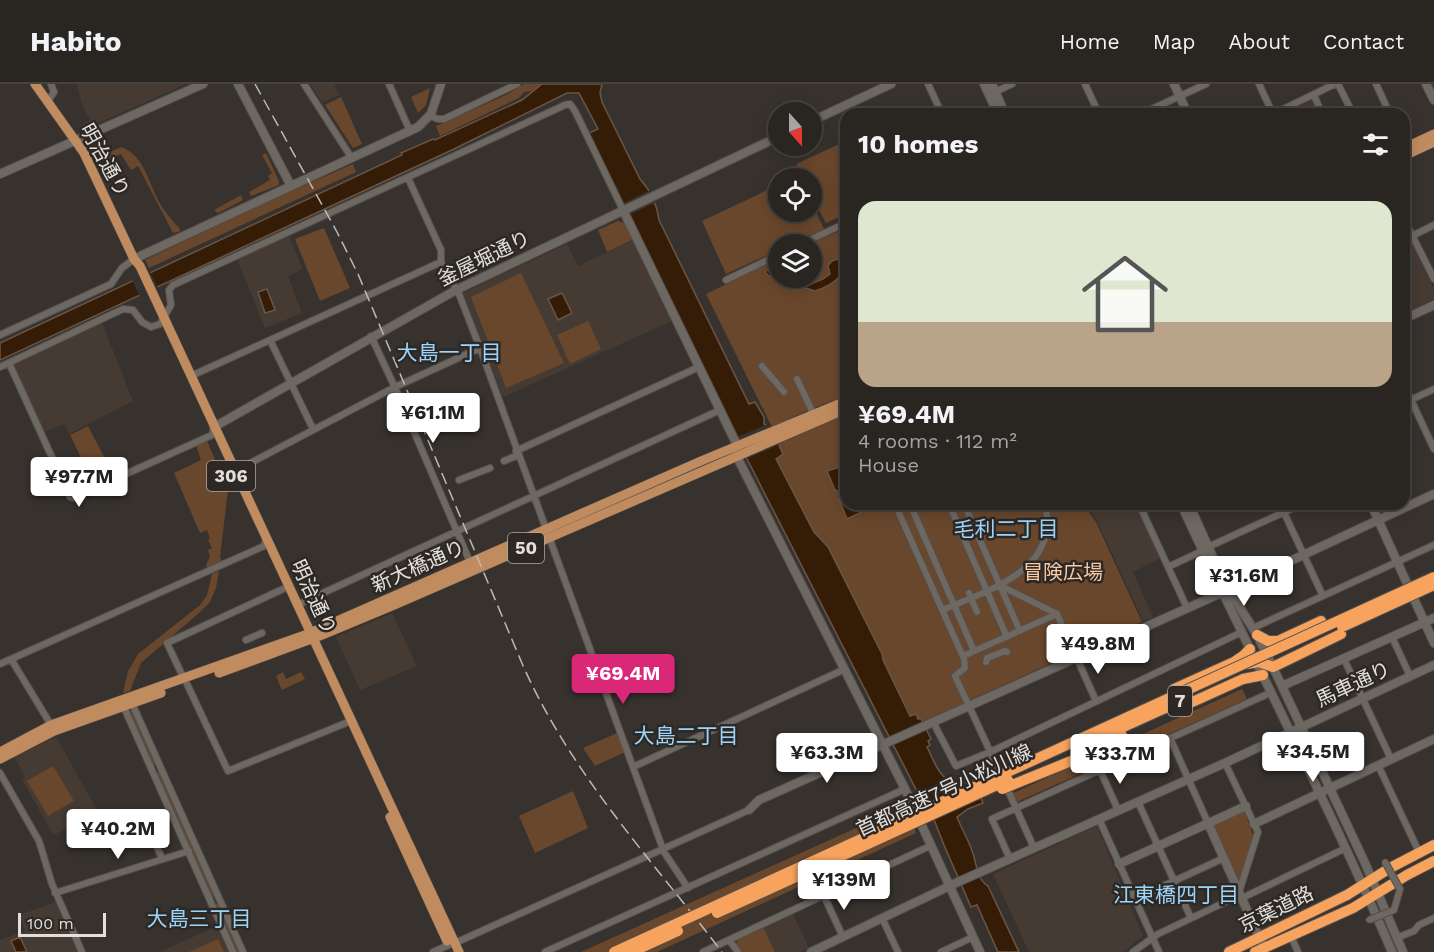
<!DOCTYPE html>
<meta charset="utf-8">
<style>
body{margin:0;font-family:"Work Sans","Noto Sans JP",sans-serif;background:#35322f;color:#f1f3f6;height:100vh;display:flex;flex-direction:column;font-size:22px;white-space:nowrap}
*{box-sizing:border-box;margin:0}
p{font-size:20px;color:#a5a5a5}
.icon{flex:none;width:33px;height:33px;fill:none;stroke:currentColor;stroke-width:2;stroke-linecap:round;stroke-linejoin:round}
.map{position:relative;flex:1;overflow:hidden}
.panel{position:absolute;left:840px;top:24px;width:570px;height:402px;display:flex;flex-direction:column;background:#292622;border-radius:18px;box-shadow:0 3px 15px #0003,0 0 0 2px #454340}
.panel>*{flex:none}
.needle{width:39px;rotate:159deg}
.buttons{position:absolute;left:768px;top:18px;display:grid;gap:12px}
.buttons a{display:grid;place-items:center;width:54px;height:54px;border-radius:50%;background:#292622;box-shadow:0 3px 15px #0003,0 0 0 2px #454340;font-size:30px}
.scale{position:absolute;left:18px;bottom:15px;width:88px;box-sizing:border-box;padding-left:6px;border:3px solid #e2dfdc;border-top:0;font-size:16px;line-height:21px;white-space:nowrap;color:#e2dfdc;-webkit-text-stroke:4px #2d2824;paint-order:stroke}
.price{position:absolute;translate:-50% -51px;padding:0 14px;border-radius:6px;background:#fff;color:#222;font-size:20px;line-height:39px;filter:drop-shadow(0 2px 3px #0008)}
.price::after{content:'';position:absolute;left:50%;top:36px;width:18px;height:14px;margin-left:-9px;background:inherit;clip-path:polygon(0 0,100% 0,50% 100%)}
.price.current{background:#db2777;color:#fff}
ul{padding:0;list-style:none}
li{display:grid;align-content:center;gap:12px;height:318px;padding:0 18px}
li+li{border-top:2px solid #454340}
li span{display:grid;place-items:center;height:186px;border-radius:18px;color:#555}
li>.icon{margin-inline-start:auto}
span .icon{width:108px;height:108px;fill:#fffc;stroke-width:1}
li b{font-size:26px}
h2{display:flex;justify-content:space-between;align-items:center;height:72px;padding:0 18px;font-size:26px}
header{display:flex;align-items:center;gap:36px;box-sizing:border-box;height:84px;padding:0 30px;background:#292622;border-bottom:2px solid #454340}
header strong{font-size:28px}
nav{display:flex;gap:33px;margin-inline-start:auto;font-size:21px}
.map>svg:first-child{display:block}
</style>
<header>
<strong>Habito</strong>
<nav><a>Home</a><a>Map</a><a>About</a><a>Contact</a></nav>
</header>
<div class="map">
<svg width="1434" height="868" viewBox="0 0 1434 868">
<rect width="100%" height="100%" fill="#37322e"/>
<path fill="#453b33" d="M77 0H186L85 45 79 42 90 36 82 21Z
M310 0H334L339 11 322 18Z
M1313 16 1319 30H1282Z
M288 151 303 185 288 192 302 229 265 244 237 175Z
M633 156 672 237 503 313 463 209 567 160 578 182Z
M1408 157 1411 158 1434 205V215L1404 229V159Z
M102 239 133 317 69 350 64 340 44 348 14 280Z
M1086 420H1135L1160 474 1133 488 1153 533 1143 537 1097 437Z
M392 529 417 582 360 606 336 553Z
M56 653 100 731 53 751 22 695 25 692 14 673Z
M1097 742 1143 852 1123 868H1029L993 790Z
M56 818 78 868H0V856L25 847 19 831Z
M793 830 809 864 801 868H776L764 844Z
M218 842 230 868H159Z"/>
<path fill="#69472c" d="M524 0H542L532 7 524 8 519 14 440 52 436 42 506 11Z
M430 4 426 21 418 29 411 13Z
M341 13 362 60 353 64 325 21Z
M846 57V130L826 139 812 113V94H803L796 80Z
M122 63C144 72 149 99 159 118 165 128 172 136 180 145L179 148 173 149 138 82 131 86 121 70 109 75 107 71 114 66Z
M266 69 279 97V101L251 112 249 108 270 96 268 92 272 89 262 71Z
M353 80 356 88 149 184 145 176 260 121Z
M778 101V128H812V120L824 145 790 160H778V166L726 190 702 137Z
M241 111 243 116 218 129 214 126Z
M618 137 626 139 632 156 607 168 598 146Z
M324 144 350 204 320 217 295 155Z
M846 144V312L811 325 772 343 706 210 778 175V194H812V160H810Z
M521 189 564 279 506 304 471 213Z
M588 237 601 265 570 280 557 251Z
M846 330V420H1083L1096 438 1142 538 922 638 921 635 911 632 883 576 882 570 828 463 814 448 776 374 783 370 778 360Z
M88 342 111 386 91 394 70 351Z
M207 357 228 406 220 473 222 478 207 485 206 481 210 472 208 466 212 464 208 456 210 454 207 446 200 449 174 389 201 376 196 361Z
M219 487 216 504 210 518 200 528 141 579 130 607 123 609 128 587 138 570 200 521 207 511 212 490Z
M283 588 286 595 301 588 305 595 282 606 276 592Z
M1242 605 1247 615 1017 718 1013 709Z
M133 626 156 680 153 681 127 628Z
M617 649 625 668 595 682 583 664Z
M53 682 74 717 48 732 27 697Z
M159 687 216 812 212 814 156 690Z
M573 707 588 744 535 769 519 732Z
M905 722 916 749 657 868H581Z
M1241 728 1245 729 1253 751 1239 800 1213 740Z
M219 819 242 868H234L214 821Z
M764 844 775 868H742L737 861V856Z
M218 855 224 868H189Z"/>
<path fill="#351c06" stroke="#695646" stroke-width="1.5" d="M542 0H602L600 9 602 18 640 95C650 106 657 121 659 136L749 320 755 318 764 333V340C774 345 778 360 783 370L776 375 814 448 828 463 882 570 883 576 910 632 916 630 918 635H921L931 655 928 657 930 661 927 663C938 686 944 707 974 697L983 719 968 725 957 733C962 746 971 760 974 773 977 784 978 796 988 802L1019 868H998L977 821 971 823 944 761 927 718 923 719 702 287 589 49 598 45 579 9H567L454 65 0 276V259L402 71 401 69 433 55 435 56 522 16Z
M841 174 846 176C846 193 830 202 815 207L806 204C795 209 780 205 778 192H769L765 188 769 185 778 184V194H803L808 201 823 195 830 190 828 182 832 177Z
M267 205 275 226 265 229 258 208Z
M562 209 572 229 558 236 548 215Z
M846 381V420H863L866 426 847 435 839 415 841 413 838 407 835 406 827 387Z
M20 853 27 868H16L11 857Z"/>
<path fill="#37322e" d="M651 106 657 118 629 131 623 119Z
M149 186 158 204 140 213 131 194Z
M768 340 779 361 748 374 737 353Z"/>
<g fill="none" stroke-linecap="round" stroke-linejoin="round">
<g stroke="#55504d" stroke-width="8">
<path id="street" d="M304 0 351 73
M389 0 410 47
M928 0 942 30
M1085 0 1099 30
M1259 0 1273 30
M1338 0 1353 30
M1376 0 1390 30
M995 8 1012 0
M1314 11 1322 30
M48 17 54 8 51 0
M1141 30 1206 0
M1273 30 1335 0
M430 32 438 35H444L517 0
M408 94 441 166V178L459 210 480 264 664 768 688 804
M1404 135 1434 195
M1404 156 1434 141
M801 160 846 139
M726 196 778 171
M0 251 111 200 122 184 134 175
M371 252 397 308 470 478
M270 256 313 345
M9 279 70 413 73 414 212 351 214 343
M762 282 784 308
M0 283 123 225 133 226 142 238 151 243 160 240 171 221 169 206 173 201 565 21 570 20 575 27 623 126
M191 292 441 178
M797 295 812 327
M1404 301 1434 365
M1404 319 1434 305
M516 367 699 283
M504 377 518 371
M235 387 395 303 480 264
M459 396 490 384
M895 420 964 575 965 584 955 592 1002 693
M910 420 974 567
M949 420 1007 553
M964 420 1020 547
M1139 420 1187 524
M1280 420 1323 512
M1142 427 1156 420
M1208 463 1302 420
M1168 483 1202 467
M999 501 1057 530 1096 617
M969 509 977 528
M297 521 720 326
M942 526C989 506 1061 486 1045 420
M1253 544 1434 461
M1392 553 1410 592
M246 556 262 549
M963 572 1057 530
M11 575 51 641
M1344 575 1391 675
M986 578 987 574 1005 567 1007 568
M0 580 264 462 266 455
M184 595 167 559 283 505
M187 600 228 687 346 639
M131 617 243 868
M122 619 233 868
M933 638 956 682 990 668 1242 548
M1170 654 1208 739
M1225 679 1258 748 1239 808
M1378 681 1419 768
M633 683 845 585
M1100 686 1118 726
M0 689 39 757 52 800 82 868
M1006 702 1034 764
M1138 718 1191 834
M1099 735 1159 868
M148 744 162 774
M1010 775 992 735 1272 608
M55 809 189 767
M824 812 843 853
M1242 814 1346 764
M1135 815 1224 774
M882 834 898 868
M1291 852 1298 868
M1396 854 1414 847 1419 841 1434 834
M729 856 738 868
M455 859 749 726
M433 868 449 861
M545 868 905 705
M703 868 932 761
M941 868 973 853
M1133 868 1158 850 1240 811"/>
</g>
<g stroke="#55504d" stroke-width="10">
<path id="secondary" d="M238 0 291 102
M984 0 998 30
M992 0 1005 30
M1174 0 1188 30
M1426 0 1434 16
M812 37 891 0
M0 90 203 0
M623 126 736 359 737 372 740 379 905 705 980 868
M134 175 418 43 431 30 441 0
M1404 235 1434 221
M214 343 456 206 778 53
M1181 420C1250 570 1327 716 1392 868
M1189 420 1224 498 1257 551 1273 583 1365 779 1403 868
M1371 420 1434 559
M1282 602 1434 534
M749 726 759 716 1228 506 1434 410
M1208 739 1264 864
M1254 740 1434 655
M1119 780 1246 722
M811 868 958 798 1225 679 1434 581"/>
</g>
<g stroke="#55504d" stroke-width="10">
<path id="primary" d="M35 0 84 69 134 175 140 182 459 868
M1404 64 1434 50
M1404 72 1434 58
M219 589 322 551 394 521 846 325
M0 668 51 641 305 551 701 377 846 317
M0 675 54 647 161 609
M390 733 447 857"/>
</g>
<g stroke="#55504d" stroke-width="12">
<path id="highway" d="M1257 551 1268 557H1278L1321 537
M1247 580 1259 578 1273 583 1341 550
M1174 605 1234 578 1243 572 1250 565
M1199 615 1243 595 1263 591
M1229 868 1347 811 1390 784 1434 761
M1255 868 1353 824 1407 791 1434 777"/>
</g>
<use href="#street" stroke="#6e6863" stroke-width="6"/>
<use href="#secondary" stroke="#6e6863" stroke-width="8"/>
<use href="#primary" stroke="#c08b5f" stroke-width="9"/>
<use href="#highway" stroke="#f7a35d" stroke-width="10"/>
<path stroke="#bebab7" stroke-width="1.5" stroke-dasharray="12 6" stroke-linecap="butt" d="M255 0 337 148 358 190 521 577C568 686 651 775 722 868"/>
<g stroke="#55504d" stroke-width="8" stroke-linecap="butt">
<path id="street-bridge" d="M1369 836 1394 826 1400 805 1385 778"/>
</g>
<g stroke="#55504d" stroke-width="12" stroke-linecap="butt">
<path id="highway-bridge" d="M1342 543 1434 501
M1176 625 1199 615
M1099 654 1183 616
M1002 705 1091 669 1122 651
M717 829 1008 696
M614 868 1434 493
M632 868 678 847"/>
</g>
<use href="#street-bridge" stroke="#6e6863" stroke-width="6"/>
<use href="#highway-bridge" stroke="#f7a35d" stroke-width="10"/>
</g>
<g text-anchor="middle" stroke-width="5" stroke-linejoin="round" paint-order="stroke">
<g fill="#2d2824" stroke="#aca8a5" stroke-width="1.5">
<rect x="207" y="377" width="48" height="30" rx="4.5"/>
<rect x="508" y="449" width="36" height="30" rx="4.5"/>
<rect x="1168" y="602" width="24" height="30" rx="4.5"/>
</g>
<g font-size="18" font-weight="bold" fill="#e2dfdc">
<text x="231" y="398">306</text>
<text x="526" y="470">50</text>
<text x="1180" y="623">7</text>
</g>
<g font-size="20" fill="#e2dfdc" stroke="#2d2824">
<text transform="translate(105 76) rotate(61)" y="7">明治通り</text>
<text transform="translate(484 174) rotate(-26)" y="7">釜屋堀通り</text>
<text transform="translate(418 482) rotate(-24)" y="7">新大橋通り</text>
<text transform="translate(314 513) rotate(65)" y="7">明治通り</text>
<text transform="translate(1353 600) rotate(-25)" y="7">馬車通り</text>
<text transform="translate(944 706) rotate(-25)" y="7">首都高速7号小松川線</text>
<text transform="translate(1276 825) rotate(-26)" y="7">京葉道路</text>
</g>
<g font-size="20" fill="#f7c9a6" stroke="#2d2824">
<text x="1063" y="495">冒険広場</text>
</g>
<g font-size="21" fill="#9cd5fb" stroke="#2d2824">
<text x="449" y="276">大島一丁目</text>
<text x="1006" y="452">毛利二丁目</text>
<text x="686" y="659">大島二丁目</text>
<text x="1176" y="818">江東橋四丁目</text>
<text x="199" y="842">大島三丁目</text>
</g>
</g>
</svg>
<div class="buttons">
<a><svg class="needle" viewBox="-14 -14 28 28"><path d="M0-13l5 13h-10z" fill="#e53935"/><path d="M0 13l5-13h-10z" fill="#a5a5a5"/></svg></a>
<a><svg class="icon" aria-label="locate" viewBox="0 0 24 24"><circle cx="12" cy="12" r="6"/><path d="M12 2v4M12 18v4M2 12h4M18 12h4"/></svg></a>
<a><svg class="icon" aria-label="layers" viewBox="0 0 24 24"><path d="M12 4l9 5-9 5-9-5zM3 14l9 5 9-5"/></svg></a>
</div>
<div class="scale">100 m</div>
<b class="price" style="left:433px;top:360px">¥61.1M</b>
<b class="price" style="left:79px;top:424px">¥97.7M</b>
<b class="price" style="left:1244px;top:523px">¥31.6M</b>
<b class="price" style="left:1098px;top:591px">¥49.8M</b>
<b class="price current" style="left:623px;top:621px">¥69.4M</b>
<b class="price" style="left:1313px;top:699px">¥34.5M</b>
<b class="price" style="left:827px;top:700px">¥63.3M</b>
<b class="price" style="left:1120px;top:701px">¥33.7M</b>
<b class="price" style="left:118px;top:776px">¥40.2M</b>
<b class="price" style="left:844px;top:827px">¥139M</b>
<section class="panel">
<h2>10 homes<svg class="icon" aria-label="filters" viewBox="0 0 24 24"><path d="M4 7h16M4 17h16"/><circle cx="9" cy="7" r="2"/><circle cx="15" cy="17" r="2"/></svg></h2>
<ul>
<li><span style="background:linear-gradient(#dfe7d0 65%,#b9a48a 0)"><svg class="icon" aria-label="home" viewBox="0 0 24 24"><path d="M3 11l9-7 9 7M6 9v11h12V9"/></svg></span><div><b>¥69.4M</b><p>4 rooms · 112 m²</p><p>House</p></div></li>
</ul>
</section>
</div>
